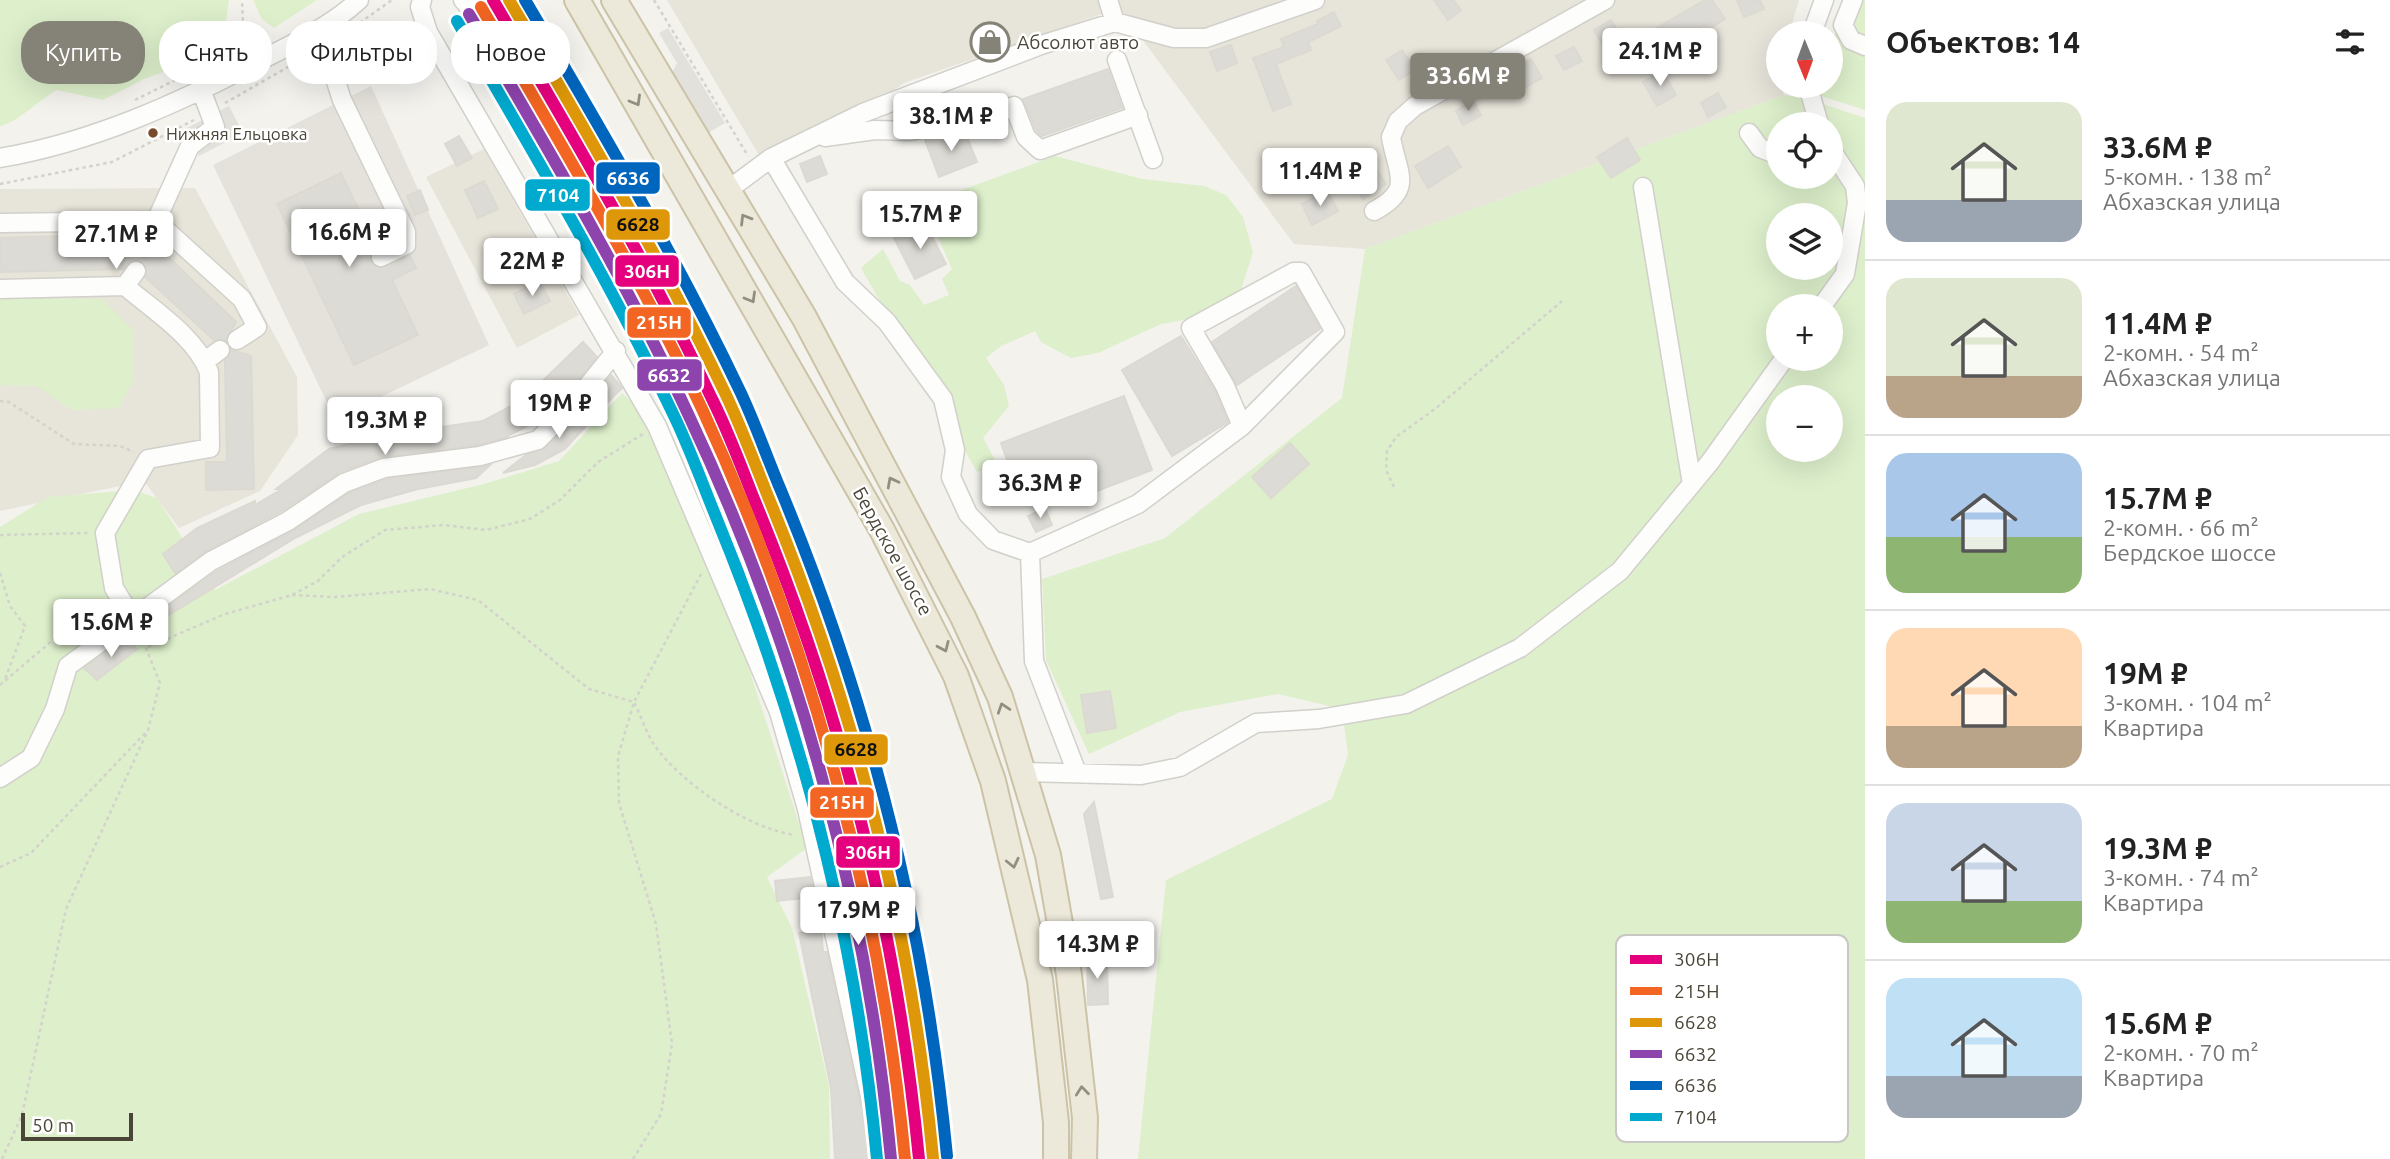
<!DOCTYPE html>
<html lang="ru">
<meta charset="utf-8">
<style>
body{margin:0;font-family:Ubuntu,sans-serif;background:#f6f6f6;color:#222;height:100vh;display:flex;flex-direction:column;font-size:26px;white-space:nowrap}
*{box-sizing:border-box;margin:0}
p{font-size:23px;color:#767676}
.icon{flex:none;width:38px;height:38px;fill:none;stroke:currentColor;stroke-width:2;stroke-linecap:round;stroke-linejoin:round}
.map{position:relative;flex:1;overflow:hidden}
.side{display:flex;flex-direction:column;background:#fff;width:525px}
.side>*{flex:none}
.guide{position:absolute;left:21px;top:21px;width:665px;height:63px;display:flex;gap:14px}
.needle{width:46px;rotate:179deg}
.fabs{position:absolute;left:1766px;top:21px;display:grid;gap:14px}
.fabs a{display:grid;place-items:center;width:77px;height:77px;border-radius:50%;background:#fff;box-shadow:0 7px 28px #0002;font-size:35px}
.scale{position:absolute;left:21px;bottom:18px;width:112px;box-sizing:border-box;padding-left:7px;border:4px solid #4a4537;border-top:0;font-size:19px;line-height:24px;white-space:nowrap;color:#4a4537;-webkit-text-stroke:5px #fff;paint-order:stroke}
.price{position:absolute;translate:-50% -60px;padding:0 16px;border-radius:7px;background:#fff;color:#222;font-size:23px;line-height:46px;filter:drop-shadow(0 2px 4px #0008)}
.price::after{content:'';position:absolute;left:50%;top:42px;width:21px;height:16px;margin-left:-10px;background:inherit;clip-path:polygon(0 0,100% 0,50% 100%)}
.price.selected{background:#858277;color:#fff}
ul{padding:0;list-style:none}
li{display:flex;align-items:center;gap:21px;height:175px;padding:0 21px}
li+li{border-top:2px solid #e0e0e0}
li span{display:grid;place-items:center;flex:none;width:196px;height:140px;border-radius:21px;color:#555}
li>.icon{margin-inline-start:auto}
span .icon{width:84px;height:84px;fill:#fffc;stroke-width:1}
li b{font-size:30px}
h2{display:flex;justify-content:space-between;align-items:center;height:84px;padding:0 21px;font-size:30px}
.pill{padding:0 24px;border-radius:28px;background:#fff;box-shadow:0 7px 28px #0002;font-size:24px;line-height:63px}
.pill.selected{background:#858277;color:#fff}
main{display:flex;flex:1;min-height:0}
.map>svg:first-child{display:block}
</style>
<main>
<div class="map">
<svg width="1865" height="1159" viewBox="0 0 1865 1159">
<rect width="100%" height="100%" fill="#f3f2ed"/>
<path fill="#e7e4da" d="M667 0H1799L1789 33H1778V86H1782L1784 95 1365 249 1294 244 1119 8 904 83 770 174Z
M484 149 579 315 517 348 426 177Z
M195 188 297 377 298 435 260 491 179 528 144 481 0 511V189Z"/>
<path fill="#e5e2dc" d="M371 86 489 345 335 419 213 165Z"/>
<path fill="#ddefcb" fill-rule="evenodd" d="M0 0H229L223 43 214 53 144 79 103 100 57 90C40 99 17 123 0 126Z
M253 0H317L274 28 262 19Z
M1842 0H1865V110L1821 96 1823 86H1830L1831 52Z
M1784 95 1811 100 1865 118V1159H1138L1166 880 1332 799 1348 755 1342 709 1278 694 1180 712 1089 754 1046 660 1042 579 1165 538 1342 398 1365 249ZM1778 124H1830V177H1778ZM1778 215H1830V268H1778ZM1778 306H1830V359H1778ZM1778 397H1830V450H1778Z
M1055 156 1142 179 1204 186 1226 195 1243 217 1253 252 1241 290 1201 317 1161 324 1098 353 1071 358 1041 342 1035 331 1001 346 986 358 1004 385 1009 406 983 438 997 464 977 472 861 268 883 249 900 281 910 285 924 305 949 295 942 279 952 269 930 219 906 224 900 203 932 201Z
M0 298 102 299 133 330V381L119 408 71 410 37 386 0 385Z
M622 393 657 426 717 570 807 848 767 877 792 928 829 1086 830 1159H0V527L48 497 133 490 157 498 215 590 359 514 484 484 559 461Z"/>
<path fill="#e2e1dc" d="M668 28 725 123 706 134 671 75 677 63 659 33Z
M229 106 243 133 199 156 185 129Z"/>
<path fill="#dddbd5" stroke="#dcd9d2" stroke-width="2" d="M1434 0H1453L1461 10 1448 20Z
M1705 0H1712L1725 19 1707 30 1704 25 1665 47 1655 29Z
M1737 0H1760L1764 9 1744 17Z
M1334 12 1341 26 1308 42 1311 50 1276 64 1291 104 1273 111 1253 58 1284 47 1281 39 1318 24 1317 21Z
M1611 20 1626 45 1609 55 1594 30Z
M362 37 368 47 346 58 341 47Z
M1231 45 1237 63 1217 71 1210 52Z
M1574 47 1582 61 1564 70 1556 56Z
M1402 50 1415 70 1399 80 1386 60Z
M1531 59 1542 78 1518 91 1507 72Z
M1108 69 1122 108 1042 136 1036 130 1023 99Z
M1663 71 1676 95 1657 106 1643 82Z
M1718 93 1726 107 1708 117 1701 103Z
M1473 101 1481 115 1463 125 1456 111Z
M965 132 977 162 939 177 925 140Z
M459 136 472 158 457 166 445 144Z
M1627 138 1640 160 1611 178 1597 157Z
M1448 146 1461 167 1428 188 1415 166Z
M820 156 827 174 807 182 800 164Z
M1372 163 1386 184 1363 199 1350 178Z
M341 173 376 247 370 255 371 262 381 268 410 256 416 268 392 280 418 335 354 365 277 204Z
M484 181 498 209 478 218 465 190Z
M420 190 428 210 415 215 407 196Z
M1327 191 1338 211 1312 225 1302 204Z
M925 223 946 264 915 279 894 238Z
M131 234 136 255 146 259 154 254 160 258 164 253 236 322 226 340H214L145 277 147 267 138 260 131 261 123 269 0 272V238Z
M539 281 550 301 524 314 514 294Z
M1296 286 1320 329 1237 385 1212 342Z
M1181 336 1215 391 1228 422 1172 456 1122 370Z
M583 342 597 357 576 383 533 423 504 438 478 445 382 457 340 472 282 511 206 551 175 573 163 554 197 528 255 501V505L282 489H276L329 449 385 435 483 421 524 399Z
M231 350 251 356 254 489 206 490V462H227L225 361Z
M611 375 622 388 607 403 599 390Z
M1124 396 1152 470 1089 494 1079 467 1018 490 1001 443Z
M601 401 605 405 565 449 535 465 503 473 526 455 546 448 572 422Z
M1290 443 1309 464 1271 498 1252 477Z
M490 465 476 478 418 489 361 505 295 538 157 622 154 617 217 571 293 531 349 493 387 479Z
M1045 508 1052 525 1036 532 1028 516Z
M126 637 137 649 97 680 84 668Z
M1110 691 1116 728 1087 733 1081 695Z
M836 799 896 1103 884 1105 849 948 821 802Z
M1094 802 1113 897 1101 899 1084 814Z
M810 877 815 897 777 901 775 881Z
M821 929 823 952H827L862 1112 869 1159H835L831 1088 799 933Z
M1087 957H1107L1108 1004 1088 1005Z"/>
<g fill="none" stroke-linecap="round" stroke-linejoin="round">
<g stroke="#d1d0ca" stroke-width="21">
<path id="minor" d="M422 0 420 7 428 32 657 426 779 712 807 809 873 1110 880 1159
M463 0 473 11 529 135 597 252 689 425 763 604 809 729 807 791
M1108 0 1115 22
M1853 0 1843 25 1851 40 1865 46
M312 32 324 45 342 100 406 232V245L381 257
M1812 33 1824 0
M1117 60 1153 159
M1808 86 1819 124
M202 92 215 127 190 146 156 221 242 299 257 327 237 340
M1749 133 1760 148 1778 155
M825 137 875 130 910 131 976 118 1014 106 1026 137 1040 150 1138 115
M0 158C93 142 176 104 259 61 293 44 331 26 359 0
M771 158 845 282 887 322 943 399 955 450 951 477 968 514 993 540 1030 553
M1643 187 1692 484
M728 190 771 158 863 113 1041 45 1115 22 1174 38H1206L1315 0
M1374 211C1415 189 1397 174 1391 137L1398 121 1415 106 1605 0
M0 223 156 221 145 248
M125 286 136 271
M0 289 125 286C153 310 196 337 209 372L210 448 148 459 105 533 114 588 132 618
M1822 306 1845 274 1857 203 1855 186 1830 148
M205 361 220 350
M1024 772 1141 775 1180 767 1256 723 1319 719 1406 704 1520 648 1620 571 1710 462 1784 359
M1077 773 1034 661 1030 553 1138 504 1242 426 1225 386 1191 328 1294 272H1301L1335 332 1242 426
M0 778 31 758 55 709 68 666 211 561 288 521 344 483 384 468 480 456 538 440 569 409 616 351"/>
</g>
<g stroke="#ccc3a7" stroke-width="28">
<path id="highway" d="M577 0 882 530 956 676 993 781 1040 980 1056 1122V1159
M614 0 804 317 963 617 1000 697 1048 855 1069 975 1085 1118 1084 1159"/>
</g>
<path stroke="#d3d2cb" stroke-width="2.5" stroke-dasharray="3.5 3.5" stroke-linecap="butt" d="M654 0 748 156
M337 39 392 0
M135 100 244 46 242 0
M225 103 295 63
M0 184 112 162 194 120
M0 401 9 402 74 444 120 446 134 452
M1394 487 1386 470 1387 451 1396 437 1435 409 1562 301
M0 535 88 533
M0 573 10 606 25 626 4 682
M292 595 335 597 430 589 478 600 589 689 634 702C641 716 646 733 655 746 682 784 749 829 795 835
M148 647 225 614 292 595 318 581 342 557 385 530 444 525 486 530 530 519 560 500 598 462 643 434
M0 685 101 599
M0 867 31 853 148 730 160 683 140 633
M2 1159 22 1115 66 909 148 730
M633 1159 661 1114 672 1044 656 924 619 803 618 756 634 702 701 574"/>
<use href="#minor" stroke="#fdfdfc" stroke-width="18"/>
<use href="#highway" stroke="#ede9da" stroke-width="24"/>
<g stroke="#fff" stroke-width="18">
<path id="rail-1" d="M493 0C570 131 648 263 713 401 729 433 741 466 754 499 842 711 897 931 919 1159"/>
</g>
<g stroke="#fff" stroke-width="18">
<path id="rail-2" d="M481 7C558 139 638 272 703 411 812 647 880 901 905 1159"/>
</g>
<g stroke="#fff" stroke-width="18">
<path id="rail-3" d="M509 0C585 129 661 259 726 395 742 429 755 464 769 499 856 710 911 930 933 1158"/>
</g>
<g stroke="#fff" stroke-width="18">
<path id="rail-4" d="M469 14C546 146 625 278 689 416 799 649 867 903 891 1159"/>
</g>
<g stroke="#fff" stroke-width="18">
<path id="rail-5" d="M525 0C600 127 675 255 739 389 755 422 767 458 782 493 870 706 925 927 947 1156"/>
</g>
<g stroke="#fff" stroke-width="18">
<path id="rail-6" d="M457 21C533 152 611 283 676 420 691 452 703 485 716 517 801 723 856 937 877 1159"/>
</g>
<use href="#rail-1" stroke="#e5007d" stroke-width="12"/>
<use href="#rail-2" stroke="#f26522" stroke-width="12"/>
<use href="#rail-3" stroke="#dd9708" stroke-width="12"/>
<use href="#rail-4" stroke="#8e44ad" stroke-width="12"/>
<use href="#rail-5" stroke="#0065bd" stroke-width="12"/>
<use href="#rail-6" stroke="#00a9ce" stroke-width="12"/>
</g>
<defs><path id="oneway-chevron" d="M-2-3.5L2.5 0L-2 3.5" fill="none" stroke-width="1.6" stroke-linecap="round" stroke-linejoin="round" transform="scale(1.75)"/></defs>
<g stroke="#938f80">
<use href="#oneway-chevron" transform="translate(636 101) rotate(60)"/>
<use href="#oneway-chevron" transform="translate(745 219) rotate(-121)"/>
<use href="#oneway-chevron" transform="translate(751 298) rotate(60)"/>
<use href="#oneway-chevron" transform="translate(892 482) rotate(-118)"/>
<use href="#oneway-chevron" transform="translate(944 647) rotate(66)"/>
<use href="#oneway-chevron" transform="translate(1003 708) rotate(-108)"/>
<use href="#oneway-chevron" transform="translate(1013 863) rotate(77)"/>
<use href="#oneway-chevron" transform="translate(1082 1091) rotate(-96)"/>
</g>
<defs>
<g id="shop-ring" transform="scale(2.0125)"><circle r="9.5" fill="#fff" stroke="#858277" stroke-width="1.5"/><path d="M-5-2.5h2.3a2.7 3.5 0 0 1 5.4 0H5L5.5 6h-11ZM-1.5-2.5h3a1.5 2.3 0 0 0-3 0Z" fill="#858277"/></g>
</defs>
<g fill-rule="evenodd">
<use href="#shop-ring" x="990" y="42"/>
</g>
<circle fill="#7a4b2a" stroke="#fff" stroke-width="2.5" cx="153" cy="133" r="6"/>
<g text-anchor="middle" stroke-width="5" stroke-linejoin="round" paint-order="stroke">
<g font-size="17" fill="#4a4537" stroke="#fff" text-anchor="start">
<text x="166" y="140">Нижняя Ельцовка</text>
</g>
<g font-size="19" fill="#4a4537" stroke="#fff" text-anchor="start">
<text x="1017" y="49">Абсолют авто</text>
</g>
<g font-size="19" fill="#4a4537" stroke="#fff">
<text transform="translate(893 551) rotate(61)" y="7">Бердское шоссе</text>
</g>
</g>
<rect x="1616" y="935" width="232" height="207" rx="10" fill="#fff" stroke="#c9c7c3" stroke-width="2"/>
<rect x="1630" y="955" width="32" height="9" fill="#e5007d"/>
<rect x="1630" y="987" width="32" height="8" fill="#f26522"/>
<rect x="1630" y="1018" width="32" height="9" fill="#dd9708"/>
<rect x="1630" y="1050" width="32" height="8" fill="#8e44ad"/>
<rect x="1630" y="1081" width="32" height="9" fill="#0065bd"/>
<rect x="1630" y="1113" width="32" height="8" fill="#00a9ce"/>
<g font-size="19" fill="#4a4537">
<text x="1674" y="966">306Н</text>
<text x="1674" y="998">215Н</text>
<text x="1674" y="1029">6628</text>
<text x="1674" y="1061">6632</text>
<text x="1674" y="1092">6636</text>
<text x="1674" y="1124">7104</text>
</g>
<g stroke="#fff" stroke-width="2.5">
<rect x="595" y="161" width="66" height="34" rx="7" fill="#0065bd"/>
<rect x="524" y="178" width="67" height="34" rx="7" fill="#00a9ce"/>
<rect x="605" y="208" width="66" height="33" rx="7" fill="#dd9708"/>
<rect x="614" y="254" width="66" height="34" rx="7" fill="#e5007d"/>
<rect x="626" y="306" width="66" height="33" rx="7" fill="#f26522"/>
<rect x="636" y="358" width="67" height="34" rx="7" fill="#8e44ad"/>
<rect x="823" y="733" width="66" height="33" rx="7" fill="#dd9708"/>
<rect x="809" y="786" width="66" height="33" rx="7" fill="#f26522"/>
<rect x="835" y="835" width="66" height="34" rx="7" fill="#e5007d"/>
</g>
<g font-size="19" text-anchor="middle" font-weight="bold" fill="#fff">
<text x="628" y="185">6636</text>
<text x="558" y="202">7104</text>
<text x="647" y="278">306Н</text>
<text x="659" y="329">215Н</text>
<text x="669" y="382">6632</text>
<text x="842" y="809">215Н</text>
<text x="868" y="859">306Н</text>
</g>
<g font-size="19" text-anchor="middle" font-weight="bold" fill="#111">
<text x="638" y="231">6628</text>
<text x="856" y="756">6628</text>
</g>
</svg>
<div class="fabs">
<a><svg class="needle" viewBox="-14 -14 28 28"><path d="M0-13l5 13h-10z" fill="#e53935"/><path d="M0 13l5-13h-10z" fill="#767676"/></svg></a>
<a><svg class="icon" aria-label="locate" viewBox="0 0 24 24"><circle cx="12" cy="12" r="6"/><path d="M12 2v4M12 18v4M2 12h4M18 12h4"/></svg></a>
<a><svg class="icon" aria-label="layers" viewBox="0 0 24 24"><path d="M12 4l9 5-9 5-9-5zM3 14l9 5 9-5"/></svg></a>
<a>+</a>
<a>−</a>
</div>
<div class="scale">50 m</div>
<b class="price" style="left:1660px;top:88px">24.1M ₽</b>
<b class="price selected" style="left:1468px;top:113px">33.6M ₽</b>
<b class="price" style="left:951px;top:153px">38.1M ₽</b>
<b class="price" style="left:1320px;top:208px">11.4M ₽</b>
<b class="price" style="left:920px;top:251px">15.7M ₽</b>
<b class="price" style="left:349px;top:269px">16.6M ₽</b>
<b class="price" style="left:116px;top:271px">27.1M ₽</b>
<b class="price" style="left:532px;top:298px">22M ₽</b>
<b class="price" style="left:559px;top:440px">19M ₽</b>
<b class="price" style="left:385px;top:457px">19.3M ₽</b>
<b class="price" style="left:1040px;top:520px">36.3M ₽</b>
<b class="price" style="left:111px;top:659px">15.6M ₽</b>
<b class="price" style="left:858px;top:947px">17.9M ₽</b>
<b class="price" style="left:1097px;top:981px">14.3M ₽</b>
<div class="guide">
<a class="pill selected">Купить</a>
<a class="pill">Снять</a>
<a class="pill">Фильтры</a>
<a class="pill">Новое</a>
</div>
</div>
<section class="side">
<h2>Объектов: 14<svg class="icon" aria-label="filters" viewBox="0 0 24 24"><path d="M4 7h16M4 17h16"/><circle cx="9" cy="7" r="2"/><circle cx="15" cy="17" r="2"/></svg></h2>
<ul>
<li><span style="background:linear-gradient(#dfe7d0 70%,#9aa5b1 0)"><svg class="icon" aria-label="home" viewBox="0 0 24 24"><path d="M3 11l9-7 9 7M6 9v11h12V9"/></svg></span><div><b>33.6M ₽</b><p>5-комн. · 138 m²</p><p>Абхазская улица</p></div></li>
<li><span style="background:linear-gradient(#dfe7d0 70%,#b9a48a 0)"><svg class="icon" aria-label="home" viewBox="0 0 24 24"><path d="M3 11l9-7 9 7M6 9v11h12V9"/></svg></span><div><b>11.4M ₽</b><p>2-комн. · 54 m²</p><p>Абхазская улица</p></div></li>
<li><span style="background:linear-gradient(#a9c7e8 60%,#8fb573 0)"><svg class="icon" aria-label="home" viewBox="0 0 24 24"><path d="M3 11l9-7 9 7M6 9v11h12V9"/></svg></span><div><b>15.7M ₽</b><p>2-комн. · 66 m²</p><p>Бердское шоссе</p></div></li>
<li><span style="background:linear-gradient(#ffd9b3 70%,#b9a48a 0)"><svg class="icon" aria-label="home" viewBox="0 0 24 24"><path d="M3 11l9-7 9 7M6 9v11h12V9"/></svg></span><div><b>19M ₽</b><p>3-комн. · 104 m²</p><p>Квартира</p></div></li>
<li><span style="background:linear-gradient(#c9d6e8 70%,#8fb573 0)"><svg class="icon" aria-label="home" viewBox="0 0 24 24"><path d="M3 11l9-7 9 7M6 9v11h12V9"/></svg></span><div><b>19.3M ₽</b><p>3-комн. · 74 m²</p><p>Квартира</p></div></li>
<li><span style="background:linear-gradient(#bfe0f5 70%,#9aa5b1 0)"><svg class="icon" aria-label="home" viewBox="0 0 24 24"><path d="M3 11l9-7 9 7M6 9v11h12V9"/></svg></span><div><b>15.6M ₽</b><p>2-комн. · 70 m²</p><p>Квартира</p></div></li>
</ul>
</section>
</main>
